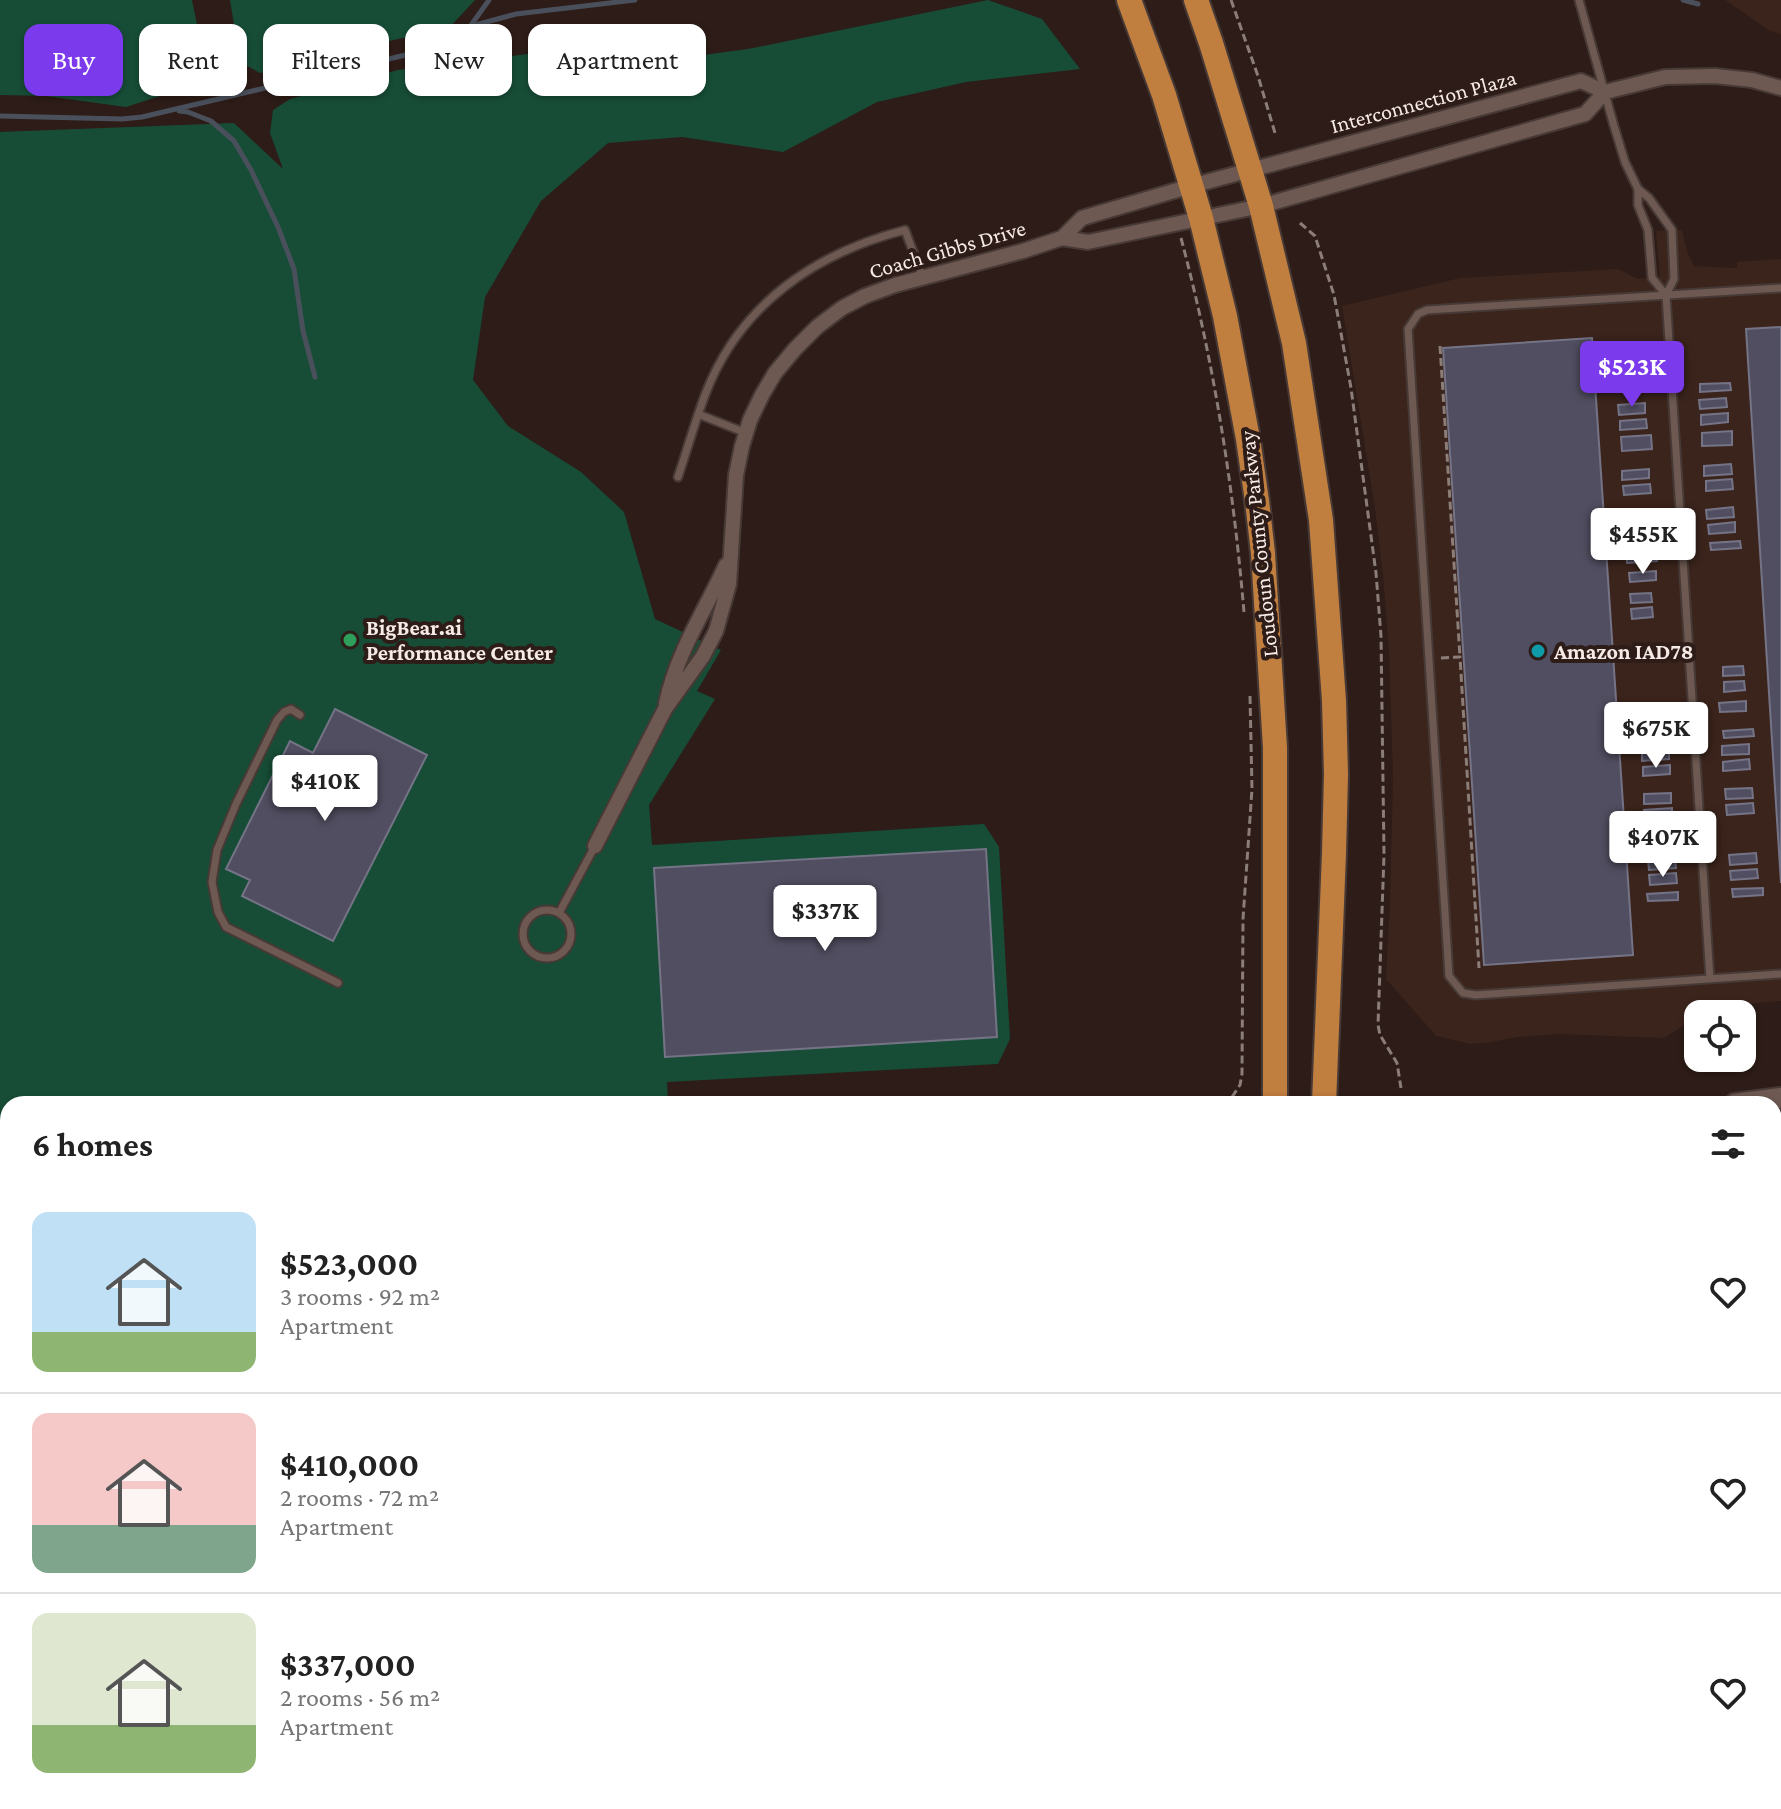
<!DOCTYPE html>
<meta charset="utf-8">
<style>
body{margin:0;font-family:"Crimson Pro",serif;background:#f2f2f2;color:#222;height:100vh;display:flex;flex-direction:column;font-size:30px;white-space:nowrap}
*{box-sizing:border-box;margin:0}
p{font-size:26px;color:#767676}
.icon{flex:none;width:44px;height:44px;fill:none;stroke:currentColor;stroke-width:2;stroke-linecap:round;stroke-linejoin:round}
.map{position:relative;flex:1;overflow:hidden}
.sheet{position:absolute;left:0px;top:1096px;width:1782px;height:714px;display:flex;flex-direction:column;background:#fff;border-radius:24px 24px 0 0;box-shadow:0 2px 6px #0004}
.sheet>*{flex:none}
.top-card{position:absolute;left:24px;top:24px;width:800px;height:72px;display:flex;gap:16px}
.fabs{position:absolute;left:1684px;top:1000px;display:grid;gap:16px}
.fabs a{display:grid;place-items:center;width:72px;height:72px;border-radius:16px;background:#fff;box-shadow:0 2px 6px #0004;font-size:40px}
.price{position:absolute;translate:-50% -68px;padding:0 18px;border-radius:8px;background:#fff;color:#222;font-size:26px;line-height:52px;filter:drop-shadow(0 2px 4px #0008)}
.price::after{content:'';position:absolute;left:50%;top:48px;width:24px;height:18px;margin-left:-12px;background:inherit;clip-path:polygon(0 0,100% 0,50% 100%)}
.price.active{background:#7c3aed;color:#fff}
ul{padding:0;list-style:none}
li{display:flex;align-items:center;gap:24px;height:200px;padding:0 32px}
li+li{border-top:2px solid #e0e0e0}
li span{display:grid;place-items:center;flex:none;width:224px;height:160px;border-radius:16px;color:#555}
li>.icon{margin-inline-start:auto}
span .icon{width:96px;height:96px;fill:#fffc;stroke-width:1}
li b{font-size:34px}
h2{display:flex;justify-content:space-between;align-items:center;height:96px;padding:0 32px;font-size:34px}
.pill{padding:0 28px;border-radius:16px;background:#fff;box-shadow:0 2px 6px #0004;font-size:28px;line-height:72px}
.pill.active{background:#7c3aed;color:#fff}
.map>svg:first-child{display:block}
</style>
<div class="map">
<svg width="1781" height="1809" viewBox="0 0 1781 1809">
<rect width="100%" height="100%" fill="#2d1c17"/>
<path fill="#3b241c" d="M1725 0H1781V34L1770 31Z
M1682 230 1687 251 1694 266 1737 268V262L1781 259V1001L1722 1006 1705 1014H1698V1017L1664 1038 1558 1034 1517 1037 1492 1042 1471 1044 1436 1036 1386 979 1390 903 1393 776 1389 652 1383 575 1375 508 1342 306 1460 278 1618 269 1638 279 1660 277 1656 231Z
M1781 1180V1809H1306V1802H1774V1181Z"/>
<path fill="#174d37" d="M0 0H192L205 64 197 84 126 107 46 96 0 95Z
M230 0H475L448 29 398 39 260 73 240 62Z
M988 0 1042 19 1080 69 966 82 877 102 783 152 682 137 608 143 541 201 485 297 473 380 508 426 581 472 624 512 655 619 721 650 697 691 715 699 649 805 652 845 984 824 999 847 1010 1039 998 1064 667 1082 668 1104H8V1162H0V132L234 123 283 169 270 133 273 110 290 99 398 70 528 54 563 74 748 49Z"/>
<path fill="#000d1f" stroke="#4a505b" stroke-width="2" d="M0 1754 8 1756V1802H42L41 1809H0Z
M75 1802H174L184 1809H74Z"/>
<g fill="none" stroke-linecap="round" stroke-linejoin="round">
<path stroke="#4a505b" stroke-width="5" d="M1683 0 1698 4
M469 28 489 0
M179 111 188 112 211 121 234 141 251 170 278 227 294 269 303 331 315 377
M0 116 122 119 142 117 431 49 479 24 516 14 635 0"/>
</g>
<path fill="#504e60" stroke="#757386" stroke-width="2" d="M1781 327V883L1746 329Z
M1592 338 1633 955 1484 965 1443 348Z
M1730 383 1731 390 1700 392V384Z
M1726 398 1727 407 1700 409 1699 400Z
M1645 403V413L1619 415 1618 405Z
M1728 413V422L1701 425V415Z
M1646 419 1647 428 1620 430V421Z
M1732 431V445L1702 446V433Z
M1651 435 1652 449 1622 451 1621 437Z
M1731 464 1732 474 1704 476V466Z
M1649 469V478L1622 480V471Z
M1732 479 1733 489 1706 491V481Z
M1650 484 1651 493 1624 495 1623 486Z
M1733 507 1734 517 1707 519 1706 510Z
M1652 512V522L1626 524 1625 514Z
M1735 522V532L1709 534 1708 525Z
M1653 527 1654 537 1627 539V529Z
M1740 541 1741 548 1711 550 1710 543Z
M1656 547 1657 561 1627 563 1626 549Z
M1656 571V580L1630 582 1629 573Z
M1651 593 1652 602 1631 603 1630 594Z
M1652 607 1653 617 1632 619 1631 609Z
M1743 666 1744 675 1723 676V667Z
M1744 681 1745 690 1724 692V682Z
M1746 701V711L1720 712 1719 703Z
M1664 706 1665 715 1638 717V708Z
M335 709 427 755 333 941 242 896 250 880 226 869 290 741 313 753Z
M1753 729 1754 736 1724 738 1723 731Z
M1749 744V754L1722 755V746Z
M1669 750V759L1642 761V751Z
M1749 759 1750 769 1723 771V762Z
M1670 765V774L1643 776V767Z
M1752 788 1753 798 1726 799 1725 789Z
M1671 793V803L1644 804V794Z
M1753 803 1754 813 1727 815 1726 805Z
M1672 808V817L1645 820 1644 810Z
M1675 838 1676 850 1645 853V840Z
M986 849 997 1037 665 1057 654 868Z
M1756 853 1757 863 1730 865 1729 855Z
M1675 858 1676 868 1649 870 1648 860Z
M1757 869 1758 878 1731 880 1730 871Z
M1676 873 1677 883 1650 885 1649 875Z
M1763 888V895L1733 897 1732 889Z
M1678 892V900L1648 901 1647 894Z
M1774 1436H1781V1516H1774Z
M1437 1802H1514V1809H1437Z
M1662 1802H1739V1809H1662Z"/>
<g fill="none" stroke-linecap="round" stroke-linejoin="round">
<g stroke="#473935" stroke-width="11">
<path id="lane" d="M1579 0 1614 126 1625 162 1638 189V205L1648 230 1652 278 1666 295
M1638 189 1649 198 1672 230 1674 279 1666 295 1710 979
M1781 288 1427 310 1418 314 1408 329 1449 976 1463 993 1476 995 1781 974
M698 414 746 433
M678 477C687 450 695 422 705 395 739 305 815 253 905 230L923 278
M300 715 291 709 284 712 277 720 236 804 217 850 212 882 218 912 226 927 338 983
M523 934a24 24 0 1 1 48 0a24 24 0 1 1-48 0Z
M559 913 595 846
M1774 1402 1781 1403
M1774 1562H1781
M1588 1802V1809
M1773 1802V1809
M1395 1809V1802"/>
</g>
<g stroke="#473935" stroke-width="18">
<path id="street" d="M1062 238 1088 242 1261 206 1585 114 1605 92 1665 77 1715 76 1752 80 1781 88
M666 703C677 652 704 613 726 565
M595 846 665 709 703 656 716 631 729 584 736 475 742 446 750 420 762 395 775 373 795 349 817 327 842 308 865 296 895 285 1023 251 1062 238 1082 218 1191 186 1581 81 1605 92
M929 1809 930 1802"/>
</g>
<g stroke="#473935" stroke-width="24">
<path id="secondary" d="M1735 1104 1781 1098
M1774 1150H1781
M0 1188H8
M0 1243H8"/>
</g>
<g stroke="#473935" stroke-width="28">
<path id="primary" d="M1129 0 1164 95 1201 218 1225 316 1248 439 1257 501 1263 553 1275 748V1104
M1196 0 1211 43 1261 206 1294 343 1321 520 1334 701 1336 774 1334 853 1324 1104
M1227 1809 1228 1802
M1271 1809V1802"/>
</g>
<path stroke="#8b7d78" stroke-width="3" stroke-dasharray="8 4" stroke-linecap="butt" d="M1231 0 1258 76 1275 133
M1300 223 1315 236 1334 295 1351 388 1376 573 1381 636 1384 855 1378 1025 1380 1035 1397 1063 1401 1088
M1181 238C1214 362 1233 484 1244 612
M1440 346 1460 657
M1441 658 1460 657 1479 968
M1232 1097 1240 1085 1242 1074 1243 919 1252 789 1250 696
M0 1673 8 1676
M400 1802 412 1809
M882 1802 891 1809
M249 1803 265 1802
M1197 1809V1802"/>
<use href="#lane" stroke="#6e5952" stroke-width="7"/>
<use href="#street" stroke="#6e5952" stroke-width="14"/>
<use href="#secondary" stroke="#6e5952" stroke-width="20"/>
<use href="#primary" stroke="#c07e3f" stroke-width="24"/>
</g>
<circle fill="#2e9e5b" stroke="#2d1c17" stroke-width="3" cx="350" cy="640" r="8"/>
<circle fill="#0f9aa8" stroke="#2d1c17" stroke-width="3" cx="1538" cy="651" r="8"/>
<g text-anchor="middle" stroke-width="8" stroke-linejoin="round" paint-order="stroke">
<g font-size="22" fill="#f7ebe7" stroke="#2d1c17">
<text transform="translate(1423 101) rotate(-15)" y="8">Interconnection Plaza</text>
<text transform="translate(947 249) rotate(-16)" y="8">Coach Gibbs Drive</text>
<text transform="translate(1258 544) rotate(-96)" y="8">Loudoun County Parkway</text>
</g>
<g font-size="22" font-weight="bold" fill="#f7ebe7" stroke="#2d1c17" text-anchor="start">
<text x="366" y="635">BigBear.ai<tspan x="366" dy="25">Performance Center</tspan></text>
<text x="1554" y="659">Amazon IAD78</text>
</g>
</g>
</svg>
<div class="fabs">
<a><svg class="icon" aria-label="locate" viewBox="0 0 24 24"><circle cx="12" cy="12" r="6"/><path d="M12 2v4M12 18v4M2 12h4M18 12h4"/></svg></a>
</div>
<b class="price active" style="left:1632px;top:409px">$523K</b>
<b class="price" style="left:1643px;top:576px">$455K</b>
<b class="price" style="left:1656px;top:770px">$675K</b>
<b class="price" style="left:325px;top:823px">$410K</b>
<b class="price" style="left:1663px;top:879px">$407K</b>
<b class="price" style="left:825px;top:953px">$337K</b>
<div class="top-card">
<a class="pill active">Buy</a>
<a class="pill">Rent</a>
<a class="pill">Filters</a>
<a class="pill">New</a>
<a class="pill">Apartment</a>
</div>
<section class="sheet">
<h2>6 homes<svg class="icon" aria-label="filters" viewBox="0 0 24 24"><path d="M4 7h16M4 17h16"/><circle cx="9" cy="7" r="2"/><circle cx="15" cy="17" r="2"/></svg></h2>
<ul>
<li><span style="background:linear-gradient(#bfe0f5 75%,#8fb573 0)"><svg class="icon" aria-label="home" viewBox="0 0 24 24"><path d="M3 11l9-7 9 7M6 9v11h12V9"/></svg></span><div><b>$523,000</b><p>3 rooms · 92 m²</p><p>Apartment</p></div><svg class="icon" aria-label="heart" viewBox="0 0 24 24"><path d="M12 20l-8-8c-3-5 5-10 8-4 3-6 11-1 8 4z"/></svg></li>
<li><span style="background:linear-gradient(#f6c9c9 70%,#7fa58c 0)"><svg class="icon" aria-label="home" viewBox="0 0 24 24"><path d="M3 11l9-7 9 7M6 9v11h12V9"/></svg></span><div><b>$410,000</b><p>2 rooms · 72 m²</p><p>Apartment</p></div><svg class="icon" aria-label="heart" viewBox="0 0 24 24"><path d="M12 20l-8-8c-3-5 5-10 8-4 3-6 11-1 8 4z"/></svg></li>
<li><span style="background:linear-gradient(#dfe7d0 70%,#8fb573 0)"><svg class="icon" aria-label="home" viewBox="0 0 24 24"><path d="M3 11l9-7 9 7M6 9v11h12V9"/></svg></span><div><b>$337,000</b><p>2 rooms · 56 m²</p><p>Apartment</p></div><svg class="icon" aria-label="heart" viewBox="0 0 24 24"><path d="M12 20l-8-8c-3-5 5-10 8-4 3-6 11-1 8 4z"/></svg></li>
</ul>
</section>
</div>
